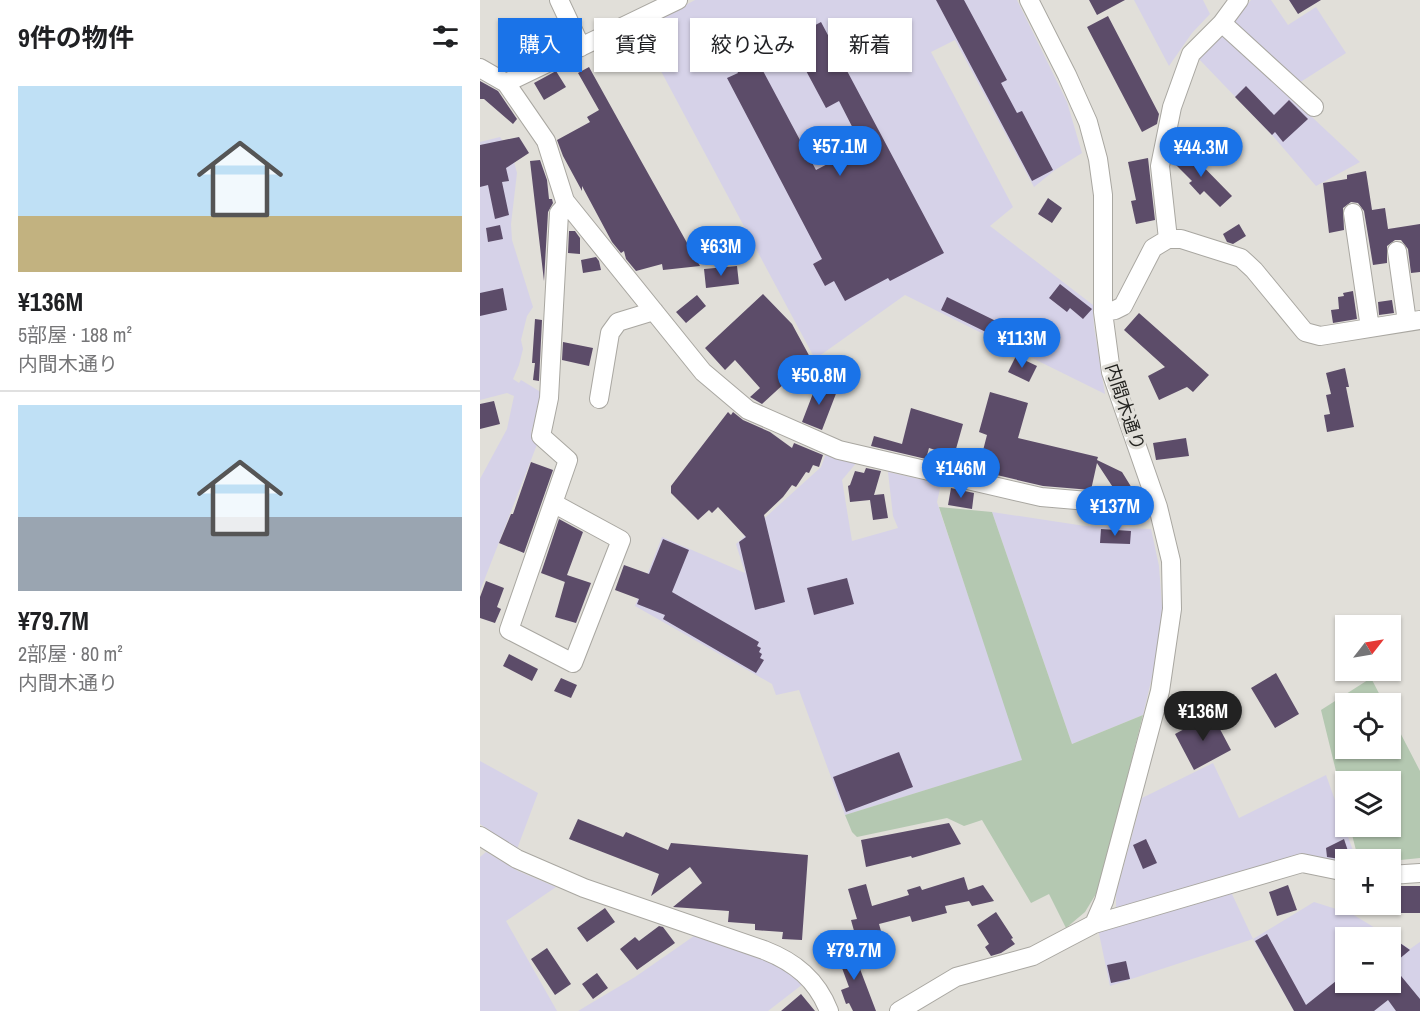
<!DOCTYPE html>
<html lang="ja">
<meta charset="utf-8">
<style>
body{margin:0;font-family:"Archivo Narrow","Noto Sans JP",sans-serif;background:#f2f2f2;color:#202124;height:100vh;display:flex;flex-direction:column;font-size:22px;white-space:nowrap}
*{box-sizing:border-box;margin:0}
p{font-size:20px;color:#757577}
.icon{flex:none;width:33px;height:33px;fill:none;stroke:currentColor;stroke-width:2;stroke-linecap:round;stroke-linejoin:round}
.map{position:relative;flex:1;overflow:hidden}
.panel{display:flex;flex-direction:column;background:#fff;width:480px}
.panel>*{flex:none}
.guide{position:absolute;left:18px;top:18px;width:570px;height:54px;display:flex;gap:12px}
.needle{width:39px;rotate:59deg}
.tools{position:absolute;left:855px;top:615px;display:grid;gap:12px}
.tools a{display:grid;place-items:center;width:66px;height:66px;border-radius:0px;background:#fff;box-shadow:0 2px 4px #0004;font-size:30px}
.price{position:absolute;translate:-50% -51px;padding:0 14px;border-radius:21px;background:#1a73e8;color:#fff;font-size:20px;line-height:39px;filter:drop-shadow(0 2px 3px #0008)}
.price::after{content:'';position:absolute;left:50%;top:36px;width:18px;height:14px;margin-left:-9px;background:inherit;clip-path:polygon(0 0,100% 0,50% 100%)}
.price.active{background:#222;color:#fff}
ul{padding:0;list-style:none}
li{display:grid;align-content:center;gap:12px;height:318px;padding:0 18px}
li+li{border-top:2px solid #e0e0e0}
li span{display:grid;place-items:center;height:186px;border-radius:0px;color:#555}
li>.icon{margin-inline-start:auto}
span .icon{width:108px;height:108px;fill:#fffc;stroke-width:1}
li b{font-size:26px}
h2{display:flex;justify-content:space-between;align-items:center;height:72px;padding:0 18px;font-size:26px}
.pill{padding:0 21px;border-radius:0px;background:#fff;box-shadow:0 2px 4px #0004;font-size:21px;line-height:54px}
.pill.active{background:#1a73e8;color:#fff}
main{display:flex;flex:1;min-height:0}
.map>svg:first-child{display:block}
</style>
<main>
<section class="panel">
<h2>9件の物件<svg class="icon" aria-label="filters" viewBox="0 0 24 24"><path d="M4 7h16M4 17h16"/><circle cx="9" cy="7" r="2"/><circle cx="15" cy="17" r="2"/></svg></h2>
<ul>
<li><span style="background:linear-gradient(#bfe0f5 70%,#c2b280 0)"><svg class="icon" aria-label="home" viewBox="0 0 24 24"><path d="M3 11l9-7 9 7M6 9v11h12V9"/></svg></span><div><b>¥136M</b><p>5部屋 · 188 m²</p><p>内間木通り</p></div></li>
<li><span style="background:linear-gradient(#bfe0f5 60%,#9aa5b1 0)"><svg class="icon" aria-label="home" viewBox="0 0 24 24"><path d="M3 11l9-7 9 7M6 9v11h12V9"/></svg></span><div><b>¥79.7M</b><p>2部屋 · 80 m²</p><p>内間木通り</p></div></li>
</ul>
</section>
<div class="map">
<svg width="940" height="1011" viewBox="0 0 940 1011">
<rect width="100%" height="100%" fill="#e1dfd9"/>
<path fill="#d6d2e8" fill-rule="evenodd" d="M215 0H537L587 102 602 153 575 170 554 187 475 40 451 52 533 207 510 226 613 305 614 327 625 394 425 295 335 359 159 30Z
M654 0H723L730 14 712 33 689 66Z
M771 0H791L808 25 836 7 866 53 819 83 754 22Z
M747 34 833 118 880 162 836 186 792 135 717 57 738 35Z
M20 137 32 154 37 173 31 224 32 240 53 307 47 316 41 340 43 349 39 365 33 379 39 383 41 380 64 394 51 432 58 442 0 591V479L27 429 34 396 27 393 0 400V142Z
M347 451 377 462 362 480 372 541 418 528 413 516 408 472 461 484 457 502 543 760 365 815 319 690 296 695 292 684 155 606 182 537 265 573 256 544 341 467Z
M512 512 605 526 671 529 679 566 682 606 681 639 663 715 592 744Z
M0 761 58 793 37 849 0 824Z
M733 763 759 818 846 775 876 859 866 860 865 865 847 859 636 909V894L662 798Z
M6 852 38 871 76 887 26 921 77 1011H0V857Z
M751 892 773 939 834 902 872 914 930 949 940 942V1009L937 1011H814L773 939 630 986 618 929ZM866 938H910V982H866Z
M214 936 297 964 313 974 323 984 288 1011H98L155 977Z"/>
<path fill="#b4c8b1" d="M459 507 512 512 592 744 663 715 619 889 605 912 586 928 569 894 551 903 502 820 484 826 467 818 377 837 372 832 365 815 542 760Z
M891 678 904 703 866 704V748H910L911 715 940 771V858L911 861 910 860 878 858 870 827 910 826V782H866L865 808 841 710Z"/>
<path fill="#5c4c69" d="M456 0H484L527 80 521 83 537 113 542 111 573 170 552 181Z
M609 0H645L617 15Z
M809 0H841L818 14Z
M628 16 679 114 677 124 662 132 607 27Z
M341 22 464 253 410 281 408 278 365 301 354 281 345 286 333 264 342 259 247 78 258 73 254 65 274 54 336 170 382 146 359 101 346 108 309 39Z
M80 28 85 40 71 47 63 31Z
M46 33 49 56 32 59 29 36Z
M109 67 160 159 220 266 183 270 182 264 156 271 146 259 144 251 141 253 132 242 102 186V191L83 156 77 140 110 122 107 117 119 110 98 73Z
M76 71 86 87 64 100 54 83Z
M0 81 18 91 37 119 33 124 4 99H0Z
M766 86 794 115 809 100 828 119 803 142 795 132 792 135 755 97Z
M39 137 49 153 26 168 29 181 22 182 29 215 15 219 8 185 0 187V145Z
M704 147 752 196 740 207 724 191 720 195 709 183 712 181 692 161 693 158Z
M668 158 675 220 656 224 651 201 656 200 648 162Z
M60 160 67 180 69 199H72L73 203 68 212 64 281 50 161Z
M886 171 892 210 905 208 908 229 940 224V272L931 273 928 249 921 240H915L907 246V263L893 265 884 211 878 203 871 202 863 208 864 230 849 233 843 183 867 179V175Z
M568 198 582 208 572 223 558 214Z
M759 224 766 236 753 244 747 242 743 234Z
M20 225 23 239 8 242 6 228Z
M89 231H95L100 238V254L88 253Z
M116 257 119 261 121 270 103 273 101 260Z
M257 266 259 284 226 288 224 269Z
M580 284 612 309 603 319 590 308 587 312 569 298Z
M23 288 27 310 0 316V293Z
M873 291 877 319 853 323 851 310 859 309 858 297 864 296 863 293Z
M283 294 312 324 331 359 282 404 270 397 280 388 255 360 245 370 225 348Z
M217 295 226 306 206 323 196 312Z
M467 297 520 323 514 336 461 310Z
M912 300 914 313 899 315 898 302Z
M659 313 729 375 713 392 707 387 679 400 668 376 685 367 644 330Z
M55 319 62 320 59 381 53 380 55 363H52Z
M83 342 113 348 109 366 82 360Z
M536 356 557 366 549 382 528 372Z
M865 368 869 387H866L874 427 847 432 844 415 850 414 846 395 851 394 846 373Z
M337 383 357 391 342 430 322 422Z
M510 392 548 403 538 438 618 457 617 460 642 472 655 493 636 492 617 463 611 490 563 486 474 465 476 457 500 462 507 435 499 432Z
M14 401 20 424 0 429V404Z
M431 408 483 424 474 456 449 448 446 459 391 446 394 436 422 444Z
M248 412 251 415 253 412 263 420 290 432 312 448 314 443 343 455 339 467 333 465 329 473 326 472 316 487 312 485 303 497 284 515 305 602 275 610 259 542 266 537 238 507 232 513 229 510 218 520 191 493V486Z
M706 438 709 456 676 460 673 443Z
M51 462 73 470 44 553 19 543 31 514H33Z
M386 468 401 471 394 495 404 494 408 518 393 520 390 500 370 502 368 486 370 485 375 471 384 473Z
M471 488 494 493 492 509 468 505Z
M79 519 103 532 87 575 111 583 96 623 75 617 86 578 85 582 61 573Z
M621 529 651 531 650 544 620 543Z
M183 539 209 550 192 592 279 642 277 646 281 648 279 652 282 654 280 658 284 660 276 673 183 619 185 615 157 604 159 599 135 590 144 565 169 574Z
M367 578 374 604 334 615 327 588Z
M6 581 24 588 17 607 21 609 15 623 0 618V597Z
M29 654 58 669 52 681 23 666Z
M796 673 819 714 795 728 771 688Z
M81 678 97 685 91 698 74 691Z
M732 714 751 750 714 770 695 734Z
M419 752 433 787 366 812 353 777Z
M98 819 143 837 146 832 188 850 191 843 328 855 322 940 302 939 303 932 275 930V924L248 922 249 911 193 907 222 883 210 867 171 896 179 874 89 839Z
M469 823 481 844 432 858 431 856 386 867 381 840Z
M666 839 677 863 663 869 653 845Z
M864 839 871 860H866L847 857 846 848Z
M484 877 488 890 503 885 514 901 492 906 489 901 465 906 467 913 432 922 430 916 399 924 401 931 376 938 371 920 377 919 368 889 386 884 392 906 429 895 427 890 440 886 442 890Z
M808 885 817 910 797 916 789 892Z
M910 886H940V913H910Z
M125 908 135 922 107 942 97 928Z
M516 912 533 938 531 939 535 944 521 953 511 956 505 947 509 944 497 925Z
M179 926 183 927 195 943 157 970 140 949 155 937 159 941Z
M787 934 826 1005 866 973V982H910V936L930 950 912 965 940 999V1011H916L908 1000 894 1011H814L775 941Z
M371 943 381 969H380L396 1011H373L369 1003 366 1004 361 990 369 987 355 949Z
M67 948 91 984 75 995 51 959Z
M646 961 650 979 631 983 627 965Z
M117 973 128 988 113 999 102 984Z
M321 994 335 1011H301Z"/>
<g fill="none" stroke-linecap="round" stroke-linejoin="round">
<g stroke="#a9a7a1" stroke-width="20">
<path id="minor" d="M79 0 101 47
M742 23 834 107
M0 68 26 83 66 141 85 201 223 372 268 410 359 450 561 497 678 507
M26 83 198 0
M873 213 890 328
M688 239 680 166 692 107 711 54 742 23 759 0
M917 251 927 322
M623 312 635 310 643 306 673 248 688 239H701L761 258 774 270 825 332 840 336 940 320
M119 399 130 333 138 322 174 311
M73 503 141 540 93 663 29 630 88 460 61 436 69 398 79 213 87 204
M0 836 37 859 104 888 284 950C315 962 337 980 349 1011
M910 875 940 873
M614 924 822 863 866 872
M419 1011 476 977 553 956 589 937 614 924 624 901 680 691 692 609 691 561 678 507 631 372 623 312V195L618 159 608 122 587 75 549 0"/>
</g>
<use href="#minor" stroke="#fff" stroke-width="18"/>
</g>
<g text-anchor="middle" stroke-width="6" stroke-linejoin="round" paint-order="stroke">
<g font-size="18" fill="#242421" stroke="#e1dfd9">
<text transform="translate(645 407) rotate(72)" y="6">内間木通り</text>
</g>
</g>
</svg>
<div class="tools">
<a><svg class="needle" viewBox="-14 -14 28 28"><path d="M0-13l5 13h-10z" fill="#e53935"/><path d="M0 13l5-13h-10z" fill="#757577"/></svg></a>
<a><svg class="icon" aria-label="locate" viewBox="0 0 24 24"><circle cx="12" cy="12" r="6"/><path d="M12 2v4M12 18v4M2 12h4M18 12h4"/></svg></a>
<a><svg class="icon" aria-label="layers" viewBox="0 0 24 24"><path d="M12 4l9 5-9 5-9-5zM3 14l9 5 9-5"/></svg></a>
<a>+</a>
<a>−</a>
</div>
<b class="price" style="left:360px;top:177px">¥57.1M</b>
<b class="price" style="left:721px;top:178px">¥44.3M</b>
<b class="price" style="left:241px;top:277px">¥63M</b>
<b class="price" style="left:542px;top:369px">¥113M</b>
<b class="price" style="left:339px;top:406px">¥50.8M</b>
<b class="price" style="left:481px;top:499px">¥146M</b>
<b class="price" style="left:635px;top:537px">¥137M</b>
<b class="price active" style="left:723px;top:742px">¥136M</b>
<b class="price" style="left:374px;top:981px">¥79.7M</b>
<div class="guide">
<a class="pill active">購入</a>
<a class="pill">賃貸</a>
<a class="pill">絞り込み</a>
<a class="pill">新着</a>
</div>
</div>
</main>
